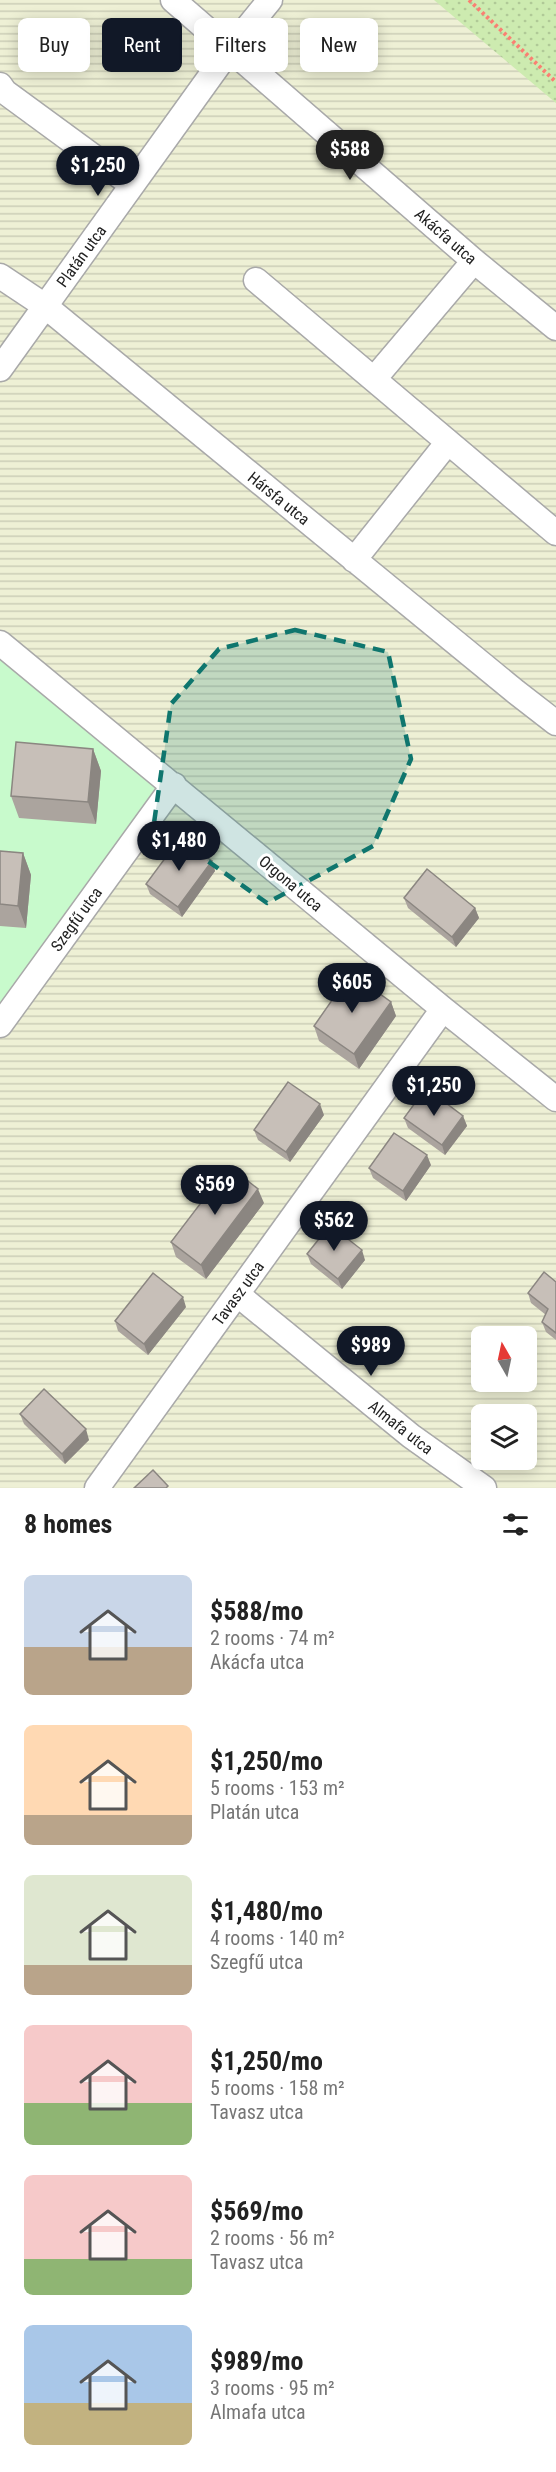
<!DOCTYPE html>
<meta charset="utf-8">
<style>
body{margin:0;font-family:"Roboto Condensed",sans-serif;background:#f6f6f6;color:#222;height:100vh;display:flex;flex-direction:column;font-size:22px;white-space:nowrap}
*{box-sizing:border-box;margin:0}
p{font-size:20px;color:#767676}
.icon{flex:none;width:33px;height:33px;fill:none;stroke:currentColor;stroke-width:2;stroke-linecap:round;stroke-linejoin:round}
.map{position:relative;height:1488px;overflow:hidden}
.side{display:flex;flex-direction:column;background:#fff;flex:1}
.side>*{flex:none}
.guide{position:absolute;left:18px;top:18px;width:520px;height:54px;display:flex;gap:12px}
.needle{width:39px;rotate:351deg}
.controls{position:absolute;left:471px;top:1326px;display:grid;gap:12px}
.controls a{display:grid;place-items:center;width:66px;height:66px;border-radius:9px;background:#fff;box-shadow:0 3px 15px #0003;font-size:30px}
.price{position:absolute;translate:-50% -51px;padding:0 14px;border-radius:21px;background:#111827;color:#fff;font-size:20px;line-height:39px;filter:drop-shadow(0 2px 3px #0008)}
.price::after{content:'';position:absolute;left:50%;top:36px;width:18px;height:14px;margin-left:-9px;background:inherit;clip-path:polygon(0 0,100% 0,50% 100%)}
.price.selected{background:#222;color:#fff}
ul{padding:0;list-style:none}
li{display:flex;align-items:center;gap:18px;height:150px;padding:0 24px}
li span{display:grid;place-items:center;flex:none;width:168px;height:120px;border-radius:9px;color:#555}
li>.icon{margin-inline-start:auto}
span .icon{width:72px;height:72px;fill:#fffc;stroke-width:1}
li b{font-size:26px}
h2{display:flex;justify-content:space-between;align-items:center;height:72px;padding:0 24px;font-size:26px}
.chip{padding:0 21px;border-radius:9px;background:#fff;box-shadow:0 3px 15px #0003;font-size:21px;line-height:54px}
.chip.selected{background:#111827;color:#fff}
.map>svg:first-child{display:block}
</style>
<div class="map">
<svg width="556" height="1488" viewBox="0 0 556 1488">
<defs>
<pattern id="farmland-rules" width="6" height="5" patternUnits="userSpaceOnUse" patternTransform="scale(1.5)"><rect width="6" height="5" fill="#eef0d5"/><path d="M0 2.5h6" fill="none" stroke="#ccceb7"/></pattern>
<pattern id="grass-dots" width="8" height="8" patternUnits="userSpaceOnUse" patternTransform="scale(1.5)"><rect width="8" height="8" fill="#cdebb0"/><path d="M2 2h.1M6 6h.1" fill="none" stroke="#b0c997" stroke-width="1.8" stroke-linecap="round"/></pattern>
</defs>
<rect width="100%" height="100%" fill="#f2efe9"/>
<path fill="url(#farmland-rules)" fill-rule="evenodd" d="M0 0H556V1488H0ZM482 1336H526V1382H482ZM482 1414H526V1460H482Z"/>
<path fill="url(#grass-dots)" d="M434 0H556V103Z"/>
<path fill="#c8facc" d="M0 643 173 785 0 1024Z"/>
<g fill="none" stroke-linecap="round" stroke-linejoin="round">
<g stroke="#a9a9a9" stroke-width="27">
<path id="minor" d="M173 0 474 261 556 328
M0 85 5 92 132 185
M0 276 45 306 516 692 556 723
M256 280 556 533
M0 369 230 49 270 0
M374 379 474 261
M354 560 448 442
M0 643 443 1009 556 1099
M0 1025 174 785
M237 1294 411 1436 484 1488
M97 1488 443 1009"/>
</g>
<path stroke="#fa8072" stroke-width="4" stroke-dasharray="3 3" stroke-linecap="butt" d="M469 0 556 82"/>
<use href="#minor" stroke="#fff" stroke-width="24"/>
</g>
<path fill="#aba49e" d="M93 749 101 771 96 824 19 818 11 796Z
M0 851 23 853 31 875 26 928 0 926Z
M212 861 215 871 182 917 150 894 146 884Z
M404 898 475 908 479 918 456 947 408 908Z
M391 1002 396 1016 359 1069 319 1041 314 1026Z
M324 1115 290 1162 258 1140 254 1130Z
M463 1116 467 1126 445 1155 408 1128 404 1118Z
M431 1165 406 1201 373 1178 369 1168Z
M264 1203 206 1279 176 1257 171 1242Z
M307 1254 365 1260 342 1289 311 1264Z
M556 1282V1340L546 1332 542 1322 546 1315 531 1303 528 1293Z
M186 1307 148 1355 118 1331 115 1321Z
M20 1414 89 1440 65 1464 24 1424Z"/>
<path fill="#8b8681" d="M93 749 101 771 96 824 88 802Z
M23 853 31 875 26 928 18 906Z
M212 861 215 871 182 917 178 907Z
M475 908 479 918 456 947 452 937Z
M391 1002 396 1016 359 1069 354 1054Z
M320 1104 324 1115 290 1162 286 1152Z
M463 1116 467 1126 445 1155 442 1145Z
M427 1155 431 1165 406 1201 403 1191Z
M258 1189 264 1203 206 1279 201 1265Z
M362 1250 365 1260 342 1289 338 1279Z
M183 1297 186 1307 148 1355 144 1344Z
M86 1429 89 1440 65 1464 62 1454Z"/>
<path fill="#c7bfb8" stroke="#8b8681" stroke-width="1.5" d="M16 742 93 749 88 802 11 796Z
M180 838 212 861 178 907 146 884Z
M0 851 23 853 18 906 0 904Z
M427 869 475 908 452 937 404 898Z
M351 973 391 1002 354 1054 314 1026Z
M288 1082 320 1104 286 1152 254 1130Z
M426 1088 463 1116 442 1145 404 1118Z
M394 1133 427 1155 403 1191 369 1168Z
M229 1166 258 1189 201 1265 171 1242Z
M330 1225 362 1250 338 1279 307 1254Z
M544 1272 556 1282V1333L542 1322 548 1309 528 1293Z
M153 1273 183 1297 144 1344 115 1321Z
M44 1389 86 1429 62 1454 20 1414Z
M153 1470 168 1486 166 1488H134Z"/>
<path fill="#0f766e" fill-opacity="0.2" stroke="#0f766e" stroke-width="4.5" stroke-dasharray="12 8" stroke-linejoin="round" d="M295 630 388 652 411 759 373 846 267 903 154 823 171 704 219 649Z"/>
<g text-anchor="middle" stroke-width="6" stroke-linejoin="round" paint-order="stroke">
<g font-size="16" fill="#222" stroke="#fff">
<text transform="translate(446 236) rotate(41)" y="6">Akácfa utca</text>
<text transform="translate(81 256) rotate(-54)" y="6">Platán utca</text>
<text transform="translate(279 498) rotate(39)" y="6">Hársfa utca</text>
<text transform="translate(291 883) rotate(40)" y="6">Orgona utca</text>
<text transform="translate(76 919) rotate(-54)" y="6">Szegfű utca</text>
<text transform="translate(238 1293) rotate(-54)" y="6">Tavasz utca</text>
<text transform="translate(401 1427) rotate(38)" y="6">Almafa utca</text>
</g>
</g>
</svg>
<div class="controls">
<a><svg class="needle" viewBox="-14 -14 28 28"><path d="M0-13l5 13h-10z" fill="#e53935"/><path d="M0 13l5-13h-10z" fill="#767676"/></svg></a>
<a><svg class="icon" aria-label="layers" viewBox="0 0 24 24"><path d="M12 4l9 5-9 5-9-5zM3 14l9 5 9-5"/></svg></a>
</div>
<b class="price selected" style="left:350px;top:181px">$588</b>
<b class="price" style="left:98px;top:197px">$1,250</b>
<b class="price" style="left:179px;top:872px">$1,480</b>
<b class="price" style="left:352px;top:1014px">$605</b>
<b class="price" style="left:434px;top:1117px">$1,250</b>
<b class="price" style="left:215px;top:1216px">$569</b>
<b class="price" style="left:334px;top:1252px">$562</b>
<b class="price" style="left:371px;top:1377px">$989</b>
<div class="guide">
<a class="chip">Buy</a>
<a class="chip selected">Rent</a>
<a class="chip">Filters</a>
<a class="chip">New</a>
</div>
</div>
<section class="side">
<h2>8 homes<svg class="icon" aria-label="filters" viewBox="0 0 24 24"><path d="M4 7h16M4 17h16"/><circle cx="9" cy="7" r="2"/><circle cx="15" cy="17" r="2"/></svg></h2>
<ul>
<li><span style="background:linear-gradient(#c9d6e8 60%,#b9a48a 0)"><svg class="icon" aria-label="home" viewBox="0 0 24 24"><path d="M3 11l9-7 9 7M6 9v11h12V9"/></svg></span><div><b>$588/mo</b><p>2 rooms · 74 m²</p><p>Akácfa utca</p></div></li>
<li><span style="background:linear-gradient(#ffd9b3 75%,#b9a48a 0)"><svg class="icon" aria-label="home" viewBox="0 0 24 24"><path d="M3 11l9-7 9 7M6 9v11h12V9"/></svg></span><div><b>$1,250/mo</b><p>5 rooms · 153 m²</p><p>Platán utca</p></div></li>
<li><span style="background:linear-gradient(#dfe7d0 75%,#b9a48a 0)"><svg class="icon" aria-label="home" viewBox="0 0 24 24"><path d="M3 11l9-7 9 7M6 9v11h12V9"/></svg></span><div><b>$1,480/mo</b><p>4 rooms · 140 m²</p><p>Szegfű utca</p></div></li>
<li><span style="background:linear-gradient(#f6c9c9 65%,#8fb573 0)"><svg class="icon" aria-label="home" viewBox="0 0 24 24"><path d="M3 11l9-7 9 7M6 9v11h12V9"/></svg></span><div><b>$1,250/mo</b><p>5 rooms · 158 m²</p><p>Tavasz utca</p></div></li>
<li><span style="background:linear-gradient(#f6c9c9 70%,#8fb573 0)"><svg class="icon" aria-label="home" viewBox="0 0 24 24"><path d="M3 11l9-7 9 7M6 9v11h12V9"/></svg></span><div><b>$569/mo</b><p>2 rooms · 56 m²</p><p>Tavasz utca</p></div></li>
<li><span style="background:linear-gradient(#a9c7e8 65%,#c2b280 0)"><svg class="icon" aria-label="home" viewBox="0 0 24 24"><path d="M3 11l9-7 9 7M6 9v11h12V9"/></svg></span><div><b>$989/mo</b><p>3 rooms · 95 m²</p><p>Almafa utca</p></div></li>
</ul>
</section>
